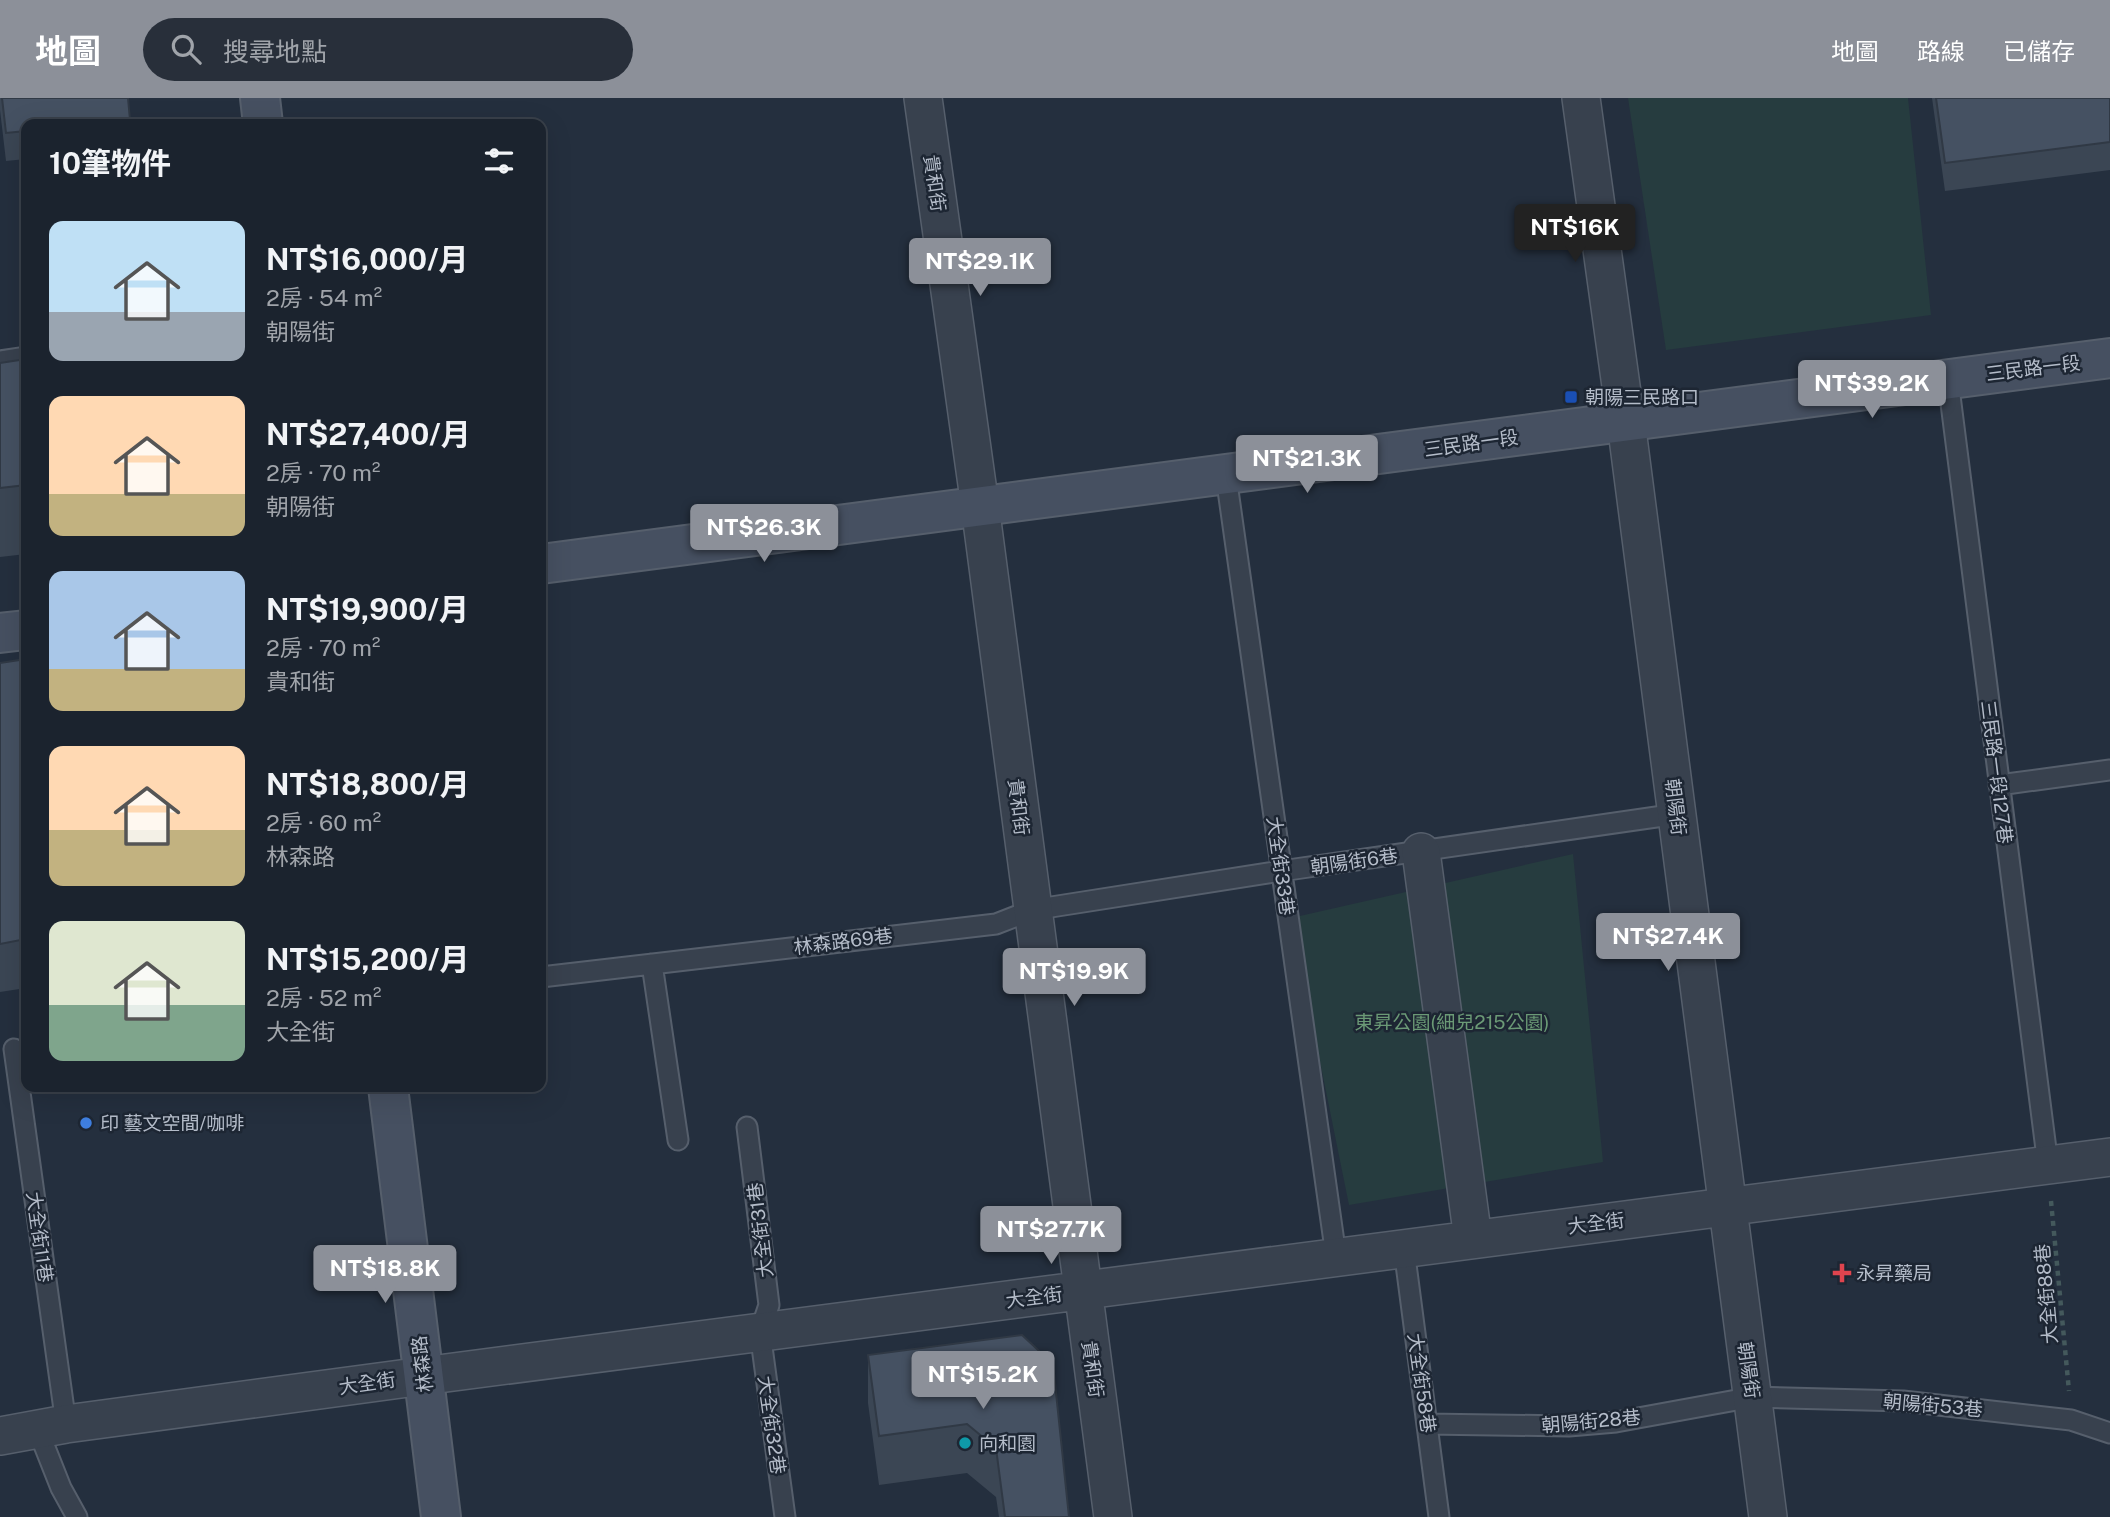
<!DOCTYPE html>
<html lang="zh-TW">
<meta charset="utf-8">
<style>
body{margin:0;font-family:"Public Sans","Noto Sans TC",sans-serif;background:#282f3a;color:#f1f3f6;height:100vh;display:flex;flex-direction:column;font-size:26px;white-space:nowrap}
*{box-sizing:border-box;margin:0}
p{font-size:23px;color:#a0a4aa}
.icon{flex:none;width:38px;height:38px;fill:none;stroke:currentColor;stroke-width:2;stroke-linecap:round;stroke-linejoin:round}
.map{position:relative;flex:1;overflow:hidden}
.side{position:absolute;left:21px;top:21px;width:525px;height:973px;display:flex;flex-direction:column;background:#1b232e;border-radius:14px;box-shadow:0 7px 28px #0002,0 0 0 2px #39404a}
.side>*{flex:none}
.price{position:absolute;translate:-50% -60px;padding:0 16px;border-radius:7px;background:#8c9099;color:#fff;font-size:23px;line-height:46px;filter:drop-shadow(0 2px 4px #0008)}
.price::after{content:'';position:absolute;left:50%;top:42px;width:21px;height:16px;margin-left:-10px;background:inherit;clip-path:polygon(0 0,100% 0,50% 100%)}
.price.on{background:#222;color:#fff}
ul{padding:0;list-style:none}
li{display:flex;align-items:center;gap:21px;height:175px;padding:0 28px}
li span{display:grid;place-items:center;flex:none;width:196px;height:140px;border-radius:14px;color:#555}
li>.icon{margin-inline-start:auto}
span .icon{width:84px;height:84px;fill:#fffc;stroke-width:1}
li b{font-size:30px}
h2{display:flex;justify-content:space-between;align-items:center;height:84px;padding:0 28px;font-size:30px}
header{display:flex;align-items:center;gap:42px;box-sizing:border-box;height:98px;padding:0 35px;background:#8c9099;color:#fff}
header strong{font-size:33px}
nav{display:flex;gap:38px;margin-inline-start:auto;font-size:24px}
.search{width:490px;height:63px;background:#282f3a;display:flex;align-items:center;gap:18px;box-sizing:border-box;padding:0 24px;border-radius:38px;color:#a0a4aa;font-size:26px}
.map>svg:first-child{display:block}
</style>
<header>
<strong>地圖</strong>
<div class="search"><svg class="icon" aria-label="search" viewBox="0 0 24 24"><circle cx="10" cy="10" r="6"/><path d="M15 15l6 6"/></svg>搜尋地點</div>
<nav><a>地圖</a><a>路線</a><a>已儲存</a></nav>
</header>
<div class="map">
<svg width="2110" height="1419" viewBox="0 0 2110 1419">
<rect width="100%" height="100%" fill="#242f3e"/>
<path fill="#263c3f" d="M1628 0H1908L1931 217 1666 252Z
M1573 756 1603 1064 1349 1107 1291 820Z"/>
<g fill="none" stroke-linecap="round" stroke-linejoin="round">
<g stroke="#565f6c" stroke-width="23">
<path id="service" d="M0 263 26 259
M1948 282 2048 1067
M1226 378 1336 1158
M1999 687 2110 672
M652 866 678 1042
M541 879 996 826 1032 812 1281 773 1677 716
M14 951 66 1326
M747 1029 769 1207 760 1234 785 1419
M1404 1151 1439 1419
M1427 1326 1569 1328 1616 1324 1753 1299 1903 1303 2071 1322 2110 1335
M38 1332 61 1390 77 1419"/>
</g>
<g stroke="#565f6c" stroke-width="40">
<path id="minor" d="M923 0 980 408 1113 1419
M1581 0 1626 324 1768 1419
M1421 754 1473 1141
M0 1338 66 1326 423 1278 2110 1059"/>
</g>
<g stroke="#565f6c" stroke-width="42">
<path id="secondary" d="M260 0 263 26
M541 466 2110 260
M0 535 26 532
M388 989 441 1419"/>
</g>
<path stroke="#44595c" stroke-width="4.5" stroke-dasharray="5 5" stroke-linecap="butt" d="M2051 1103 2069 1293"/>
<use href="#service" stroke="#38414e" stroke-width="19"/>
<use href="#minor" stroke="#38414e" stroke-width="37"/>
<use href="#secondary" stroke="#465061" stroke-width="38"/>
</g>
<path fill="#3b4654" d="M0 0H128L130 26H26V61L6 63 0 12Z
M1932 0H2110V72L1945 93Z
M26 261V456L0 459V265Z
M26 561V890L0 894V565Z
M1022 1237 1069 1419H999L996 1399 967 1375 879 1387 868 1305V1257Z"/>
<path fill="#455162" stroke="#303945" stroke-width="2" d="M2 0H128L130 22 88 26H26V33L6 35Z
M1936 0H2110V44L1945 65Z
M26 261V387L0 390V265Z
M26 561V841L0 846V565Z
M1022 1237 1053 1266 1069 1419H1005L996 1350 967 1326 879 1338 868 1257Z"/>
<rect fill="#1a4fb4" stroke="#1d2633" stroke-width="2.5" x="1564" y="292" width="14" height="14" rx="3.5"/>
<circle fill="#3f7fe0" stroke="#1d2633" stroke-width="2.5" cx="86" cy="1025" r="7"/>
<path fill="#e0444e" stroke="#1d2633" stroke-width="2.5" d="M1838.5 1164.5h7v7h7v7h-7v7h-7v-7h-7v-7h7z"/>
<circle fill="#0f9aa8" stroke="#1d2633" stroke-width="2.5" cx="965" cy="1345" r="7"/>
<g text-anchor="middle" stroke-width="5" stroke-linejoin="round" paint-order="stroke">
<g font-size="19" fill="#b4bcc9" stroke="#1d2633">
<text transform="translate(935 85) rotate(82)" y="7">貴和街</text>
<text transform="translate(2033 270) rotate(-7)" y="7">三民路一段</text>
<text transform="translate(1471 345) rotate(-8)" y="7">三民路一段</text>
<text transform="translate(1997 674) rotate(83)" y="7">三民路一段127巷</text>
<text transform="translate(1019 709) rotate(83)" y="7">貴和街</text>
<text transform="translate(1676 709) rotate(83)" y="7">朝陽街</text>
<text transform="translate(1354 763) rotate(-8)" y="7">朝陽街6巷</text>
<text transform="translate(1281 768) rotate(82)" y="7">大全街33巷</text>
<text transform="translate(843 843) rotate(-7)" y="7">林森路69巷</text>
<text transform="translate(1596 1125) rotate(-7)" y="7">大全街</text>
<text transform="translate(760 1132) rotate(-97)" y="7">大全街31巷</text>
<text transform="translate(40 1139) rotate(82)" y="7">大全街11巷</text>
<text transform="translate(2046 1196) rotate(-95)" y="7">大全街88巷</text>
<text transform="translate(1034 1199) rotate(-7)" y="7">大全街</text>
<text transform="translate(422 1266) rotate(-97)" y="7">林森路</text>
<text transform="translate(1093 1271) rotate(82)" y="7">貴和街</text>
<text transform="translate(1749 1272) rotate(82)" y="7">朝陽街</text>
<text transform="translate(367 1285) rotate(-8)" y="7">大全街</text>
<text transform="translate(1422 1285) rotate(82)" y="7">大全街58巷</text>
<text transform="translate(1933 1307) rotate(5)" y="7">朝陽街53巷</text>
<text transform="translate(1591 1323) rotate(-5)" y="7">朝陽街28巷</text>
<text transform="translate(772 1327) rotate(82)" y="7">大全街32巷</text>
</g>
<g font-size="19" fill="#b4bcc9" stroke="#1d2633" text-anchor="start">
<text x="1585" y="306">朝陽三民路口</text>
<text x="100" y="1032">印 藝文空間/咖啡</text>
<text x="1856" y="1182">永昇藥局</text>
<text x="979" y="1352">向和園</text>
</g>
<g font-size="19" fill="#6b9a76" stroke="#1d2633">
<text x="1452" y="931">東昇公園(細兒215公園)</text>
</g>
</g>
</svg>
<b class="price on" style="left:1575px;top:166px">NT$16K</b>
<b class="price" style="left:980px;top:200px">NT$29.1K</b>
<b class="price" style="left:1872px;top:322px">NT$39.2K</b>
<b class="price" style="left:1307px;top:397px">NT$21.3K</b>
<b class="price" style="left:764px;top:466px">NT$26.3K</b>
<b class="price" style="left:1668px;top:875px">NT$27.4K</b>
<b class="price" style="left:1074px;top:910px">NT$19.9K</b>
<b class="price" style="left:1051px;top:1168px">NT$27.7K</b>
<b class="price" style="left:385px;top:1207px">NT$18.8K</b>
<b class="price" style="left:983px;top:1313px">NT$15.2K</b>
<section class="side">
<h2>10筆物件<svg class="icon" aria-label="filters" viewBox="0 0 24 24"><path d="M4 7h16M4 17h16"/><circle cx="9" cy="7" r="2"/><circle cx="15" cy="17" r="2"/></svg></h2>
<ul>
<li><span style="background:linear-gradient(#bfe0f5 65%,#9aa5b1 0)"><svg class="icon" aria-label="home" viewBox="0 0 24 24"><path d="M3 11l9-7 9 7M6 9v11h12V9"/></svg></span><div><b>NT$16,000/月</b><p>2房 · 54 m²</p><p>朝陽街</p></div></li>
<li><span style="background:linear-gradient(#ffd9b3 70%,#c2b280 0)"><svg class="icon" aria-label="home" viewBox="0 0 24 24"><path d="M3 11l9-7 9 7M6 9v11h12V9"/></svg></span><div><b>NT$27,400/月</b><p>2房 · 70 m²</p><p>朝陽街</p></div></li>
<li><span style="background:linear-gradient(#a9c7e8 70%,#c2b280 0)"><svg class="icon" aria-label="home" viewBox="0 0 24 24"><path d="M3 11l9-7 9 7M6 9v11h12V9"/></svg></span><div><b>NT$19,900/月</b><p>2房 · 70 m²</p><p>貴和街</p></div></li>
<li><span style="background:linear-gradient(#ffd9b3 60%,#c2b280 0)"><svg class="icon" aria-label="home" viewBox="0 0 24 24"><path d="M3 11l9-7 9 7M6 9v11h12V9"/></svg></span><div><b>NT$18,800/月</b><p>2房 · 60 m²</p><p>林森路</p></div></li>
<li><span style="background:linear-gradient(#dfe7d0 60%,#7fa58c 0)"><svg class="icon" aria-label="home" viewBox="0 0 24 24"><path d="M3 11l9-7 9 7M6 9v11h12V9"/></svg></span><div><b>NT$15,200/月</b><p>2房 · 52 m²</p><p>大全街</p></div></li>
</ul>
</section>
</div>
